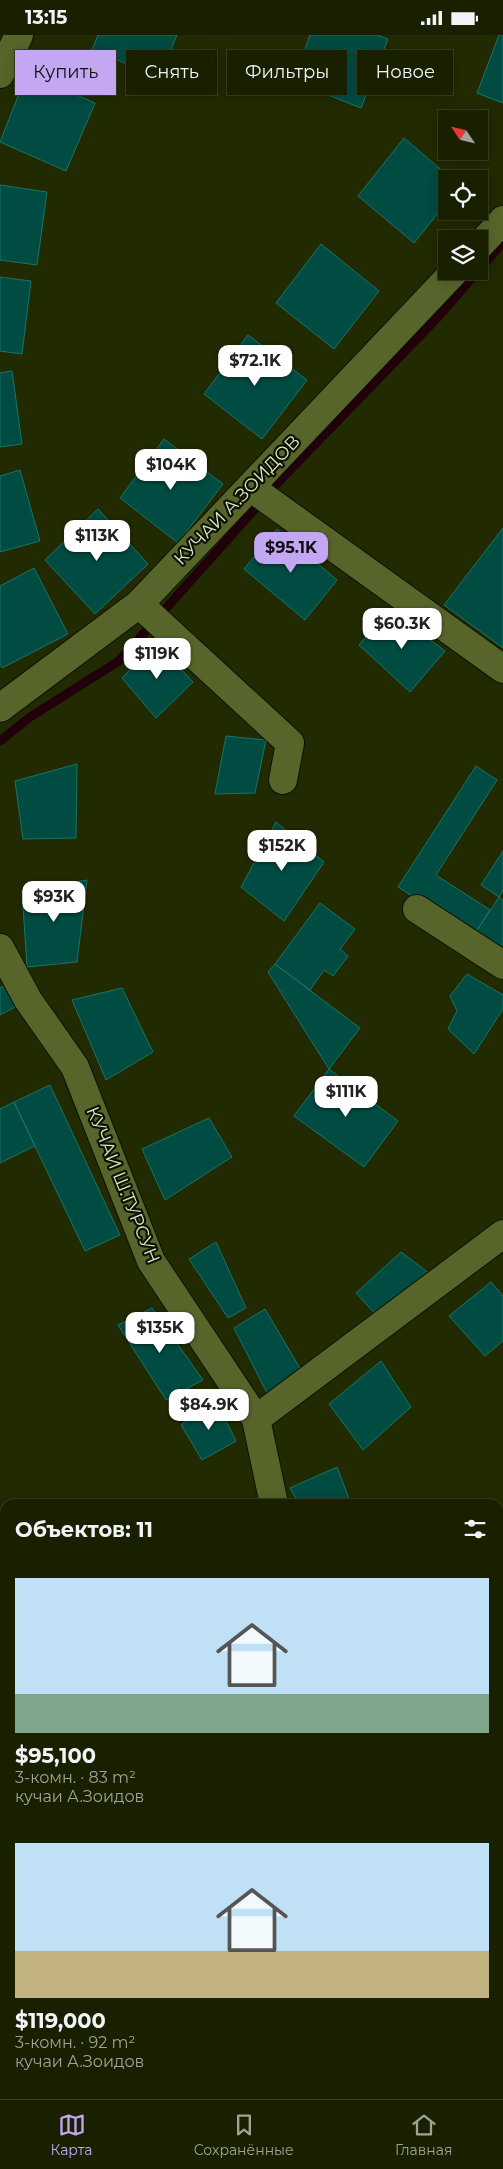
<!DOCTYPE html>
<html lang="ru">
<meta charset="utf-8">
<style>
body{margin:0;font-family:Montserrat,sans-serif;background:#262d0f;color:#f1f3f6;height:100vh;display:flex;flex-direction:column;font-size:19px;white-space:nowrap}
*{box-sizing:border-box;margin:0}
p{font-size:16px;color:#9fa399}
.icon{flex:none;width:28px;height:28px;fill:none;stroke:currentColor;stroke-width:2;stroke-linecap:round;stroke-linejoin:round}
.map{position:relative;flex:1;overflow:hidden}
.panel{position:absolute;left:0px;top:1464px;width:504px;height:601px;display:flex;flex-direction:column;background:#192000;border-radius:15px 15px 0 0;box-shadow:0 2px 12px #0003,0 0 0 1px #373e22}
.panel>*{flex:none}
.top-card{position:absolute;left:15px;top:15px;width:474px;height:45px;display:flex;gap:10px}
.needle{width:32px;rotate:305deg}
.controls{position:absolute;left:438px;top:75px;display:grid;gap:10px}
.controls a{display:grid;place-items:center;width:50px;height:50px;border-radius:0px;background:#192000;box-shadow:0 2px 12px #0003,0 0 0 1px #373e22;font-size:25px}
.price{position:absolute;translate:-50% -42px;padding:0 11px;border-radius:10px;background:#fff;color:#222;font-size:16px;line-height:32px;filter:drop-shadow(0 1px 2px #0008)}
.price::after{content:'';position:absolute;left:50%;top:30px;width:15px;height:11px;margin-left:-8px;background:inherit;clip-path:polygon(0 0,100% 0,50% 100%)}
.price.selected{background:#c3a7f2;color:#111}
ul{padding:0;list-style:none}
li{display:grid;align-content:center;gap:10px;height:265px;padding:0 15px}
li span{display:grid;place-items:center;height:155px;border-radius:0px;color:#555}
li>.icon{margin-inline-start:auto}
span .icon{width:90px;height:90px;fill:#fffc;stroke-width:1}
li b{font-size:21px}
h2{display:flex;justify-content:space-between;align-items:center;height:60px;padding:0 15px;font-size:21px}
.pill{padding:0 18px;border-radius:0px;background:#192000;box-shadow:0 2px 12px #0003,0 0 0 1px #373e22;font-size:18px;line-height:45px}
.pill.selected{background:#c3a7f2;color:#111}
.status{display:flex;justify-content:space-between;align-items:center;height:35px;padding:0 25px;background:#192000;direction:ltr}
.status svg{height:14px;fill:currentColor}
.tab-bar{display:flex;justify-content:space-around;align-items:center;height:70px;border-top:1px solid #373e22;background:#192000;font-size:14px;color:#9fa399}
.tab-bar a{display:grid;justify-items:center;gap:2px}
.tab-bar .selected{color:#c3a7f2}
.map>svg:first-child{display:block}
</style>
<div class="status"><b>13:15</b><svg viewBox="0 0 49 12"><path d="M0 12V9h3v3zM5 12V6h3v6zM10 12V3h3v9zM15 12V0h3v12zM26 1h20v11H26zM47 4h2v5h-2z"/></svg></div>
<div class="map">
<svg width="503" height="2064" viewBox="0 0 503 2064">
<rect width="100%" height="100%" fill="#212a00"/>
<g fill="none" stroke-linecap="round" stroke-linejoin="round">
<path stroke="#21000b" stroke-width="9" d="M479 235 503 207
M0 706 30 682 119 626 285 440 437 283 478 236"/>
</g>
<path fill="#004b42" stroke="#187568" d="M98 0H177L160 42 92 15Z
M310 0H377L388 4 361 73 293 46Z
M499 0H503V68L477 58Z
M27 38 95 68 66 136 0 107Z
M404 103 452 144H446V168L414 208 358 161Z
M0 150 47 157 37 230 0 225Z
M321 209 379 256 334 314 276 268Z
M0 242 31 246 22 319 0 316Z
M248 300 307 345 262 404 204 359Z
M12 336 22 409 0 412V338Z
M164 404 223 449 178 508 120 463Z
M20 435 40 506 0 517V441Z
M98 474 148 529 95 579 45 525Z
M503 493V613L444 570Z
M277 494 337 545 305 585 244 534Z
M34 533 68 599 2 633 0 628V551Z
M390 574 445 616 410 657 359 610Z
M156 607 193 647 156 683 122 643Z
M226 701 266 705 255 758 215 759Z
M77 729 76 803 23 804 15 746Z
M476 731 497 745 436 840 490 875 474 900 398 852Z
M276 787 324 827 284 886 241 852Z
M503 816V855L499 862 481 850Z
M87 845 77 927 27 932 22 856Z
M499 862 503 865V919L474 900Z
M320 868 355 894 340 914 348 921 333 941 324 935 310 955 275 929Z
M275 929 360 993 329 1034 268 937Z
M467 939 503 960V974L474 1019 448 994 457 976 450 961Z
M6 950 17 971 0 980V953Z
M122 953 153 1017 106 1045 72 965Z
M329 1034 398 1086 364 1132 294 1081Z
M50 1050 120 1200 85 1216 14 1067Z
M14 1067 35 1111 0 1128V1074Z
M209 1083 232 1122 165 1165 142 1114Z
M216 1207 246 1273 228 1283 189 1224Z
M401 1217 434 1242 380 1284 356 1258Z
M491 1247 503 1261V1306L485 1321 449 1281Z
M152 1273 203 1345 166 1365 118 1290Z
M265 1274 304 1340 271 1366 234 1293Z
M381 1326 411 1372 363 1415 329 1369Z
M216 1366 236 1406 202 1425 181 1390Z
M337 1432 351 1469H299L290 1453Z
M5 1545V1614L0 1616V1548Z
M5 1868V1931L0 1921V1871Z
M503 1877V1932L499 1935V1879Z
M0 1921 5 1931V1955L0 1957Z
M5 2043V2060H115L116 2064H0V2046Z
M192 2060H257L250 2064H184Z"/>
<g fill="none" stroke-linecap="round" stroke-linejoin="round">
<g stroke="#0c1200" stroke-width="30">
<path id="minor" d="M0 39 19 0
M479 211 503 185
M250 452 503 634
M139 569 290 708 283 745
M0 673 139 569 455 236
M417 874 503 930
M0 913 28 965 75 1032 151 1226 256 1384 274 1469
M256 1384 503 1199
M0 1622 5 1620
M499 1727 503 1733
M499 1816 503 1814
M334 2060 336 2064"/>
</g>
<use href="#minor" stroke="#57652a" stroke-width="28"/>
</g>
<g text-anchor="middle" stroke-width="4.5" stroke-linejoin="round" paint-order="stroke">
<g font-size="18" fill="#dde6c7" stroke="#0c1100">
<text transform="translate(237 465) rotate(-46)" y="6">КУЧАИ А.ЗОИДОВ</text>
<text transform="translate(123 1150) rotate(68)" y="6">КУЧАИ Ш.ТУРСУН</text>
</g>
</g>
</svg>
<div class="controls">
<a><svg class="needle" viewBox="-14 -14 28 28"><path d="M0-13l5 13h-10z" fill="#e53935"/><path d="M0 13l5-13h-10z" fill="#9fa399"/></svg></a>
<a><svg class="icon" aria-label="locate" viewBox="0 0 24 24"><circle cx="12" cy="12" r="6"/><path d="M12 2v4M12 18v4M2 12h4M18 12h4"/></svg></a>
<a><svg class="icon" aria-label="layers" viewBox="0 0 24 24"><path d="M12 4l9 5-9 5-9-5zM3 14l9 5 9-5"/></svg></a>
</div>
<b class="price" style="left:255px;top:352px">$72.1K</b>
<b class="price" style="left:171px;top:456px">$104K</b>
<b class="price" style="left:97px;top:527px">$113K</b>
<b class="price selected" style="left:291px;top:539px">$95.1K</b>
<b class="price" style="left:402px;top:615px">$60.3K</b>
<b class="price" style="left:157px;top:645px">$119K</b>
<b class="price" style="left:282px;top:837px">$152K</b>
<b class="price" style="left:54px;top:888px">$93K</b>
<b class="price" style="left:346px;top:1083px">$111K</b>
<b class="price" style="left:160px;top:1319px">$135K</b>
<b class="price" style="left:209px;top:1396px">$84.9K</b>
<div class="top-card">
<a class="pill selected">Купить</a>
<a class="pill">Снять</a>
<a class="pill">Фильтры</a>
<a class="pill">Новое</a>
</div>
<section class="panel">
<h2>Объектов: 11<svg class="icon" aria-label="filters" viewBox="0 0 24 24"><path d="M4 7h16M4 17h16"/><circle cx="9" cy="7" r="2"/><circle cx="15" cy="17" r="2"/></svg></h2>
<ul>
<li><span style="background:linear-gradient(#bfe0f5 75%,#7fa58c 0)"><svg class="icon" aria-label="home" viewBox="0 0 24 24"><path d="M3 11l9-7 9 7M6 9v11h12V9"/></svg></span><div><b>$95,100</b><p>3-комн. · 83 m²</p><p>кучаи А.Зоидов</p></div></li>
<li><span style="background:linear-gradient(#bfe0f5 70%,#c2b280 0)"><svg class="icon" aria-label="home" viewBox="0 0 24 24"><path d="M3 11l9-7 9 7M6 9v11h12V9"/></svg></span><div><b>$119,000</b><p>3-комн. · 92 m²</p><p>кучаи А.Зоидов</p></div></li>
</ul>
</section>
</div>
<nav class="tab-bar">
<a class="selected"><svg class="icon" aria-label="map" viewBox="0 0 24 24"><path d="M3 6l6-2 6 2 6-2v14l-6 2-6-2-6 2zM9 4v14M15 6v14"/></svg>Карта</a>
<a><svg class="icon" aria-label="saved" viewBox="0 0 24 24"><path d="M7 4h10v16l-5-4-5 4z"/></svg>Сохранённые</a>
<a><svg class="icon" aria-label="home" viewBox="0 0 24 24"><path d="M3 11l9-7 9 7M6 9v11h12V9"/></svg>Главная</a>
</nav>
